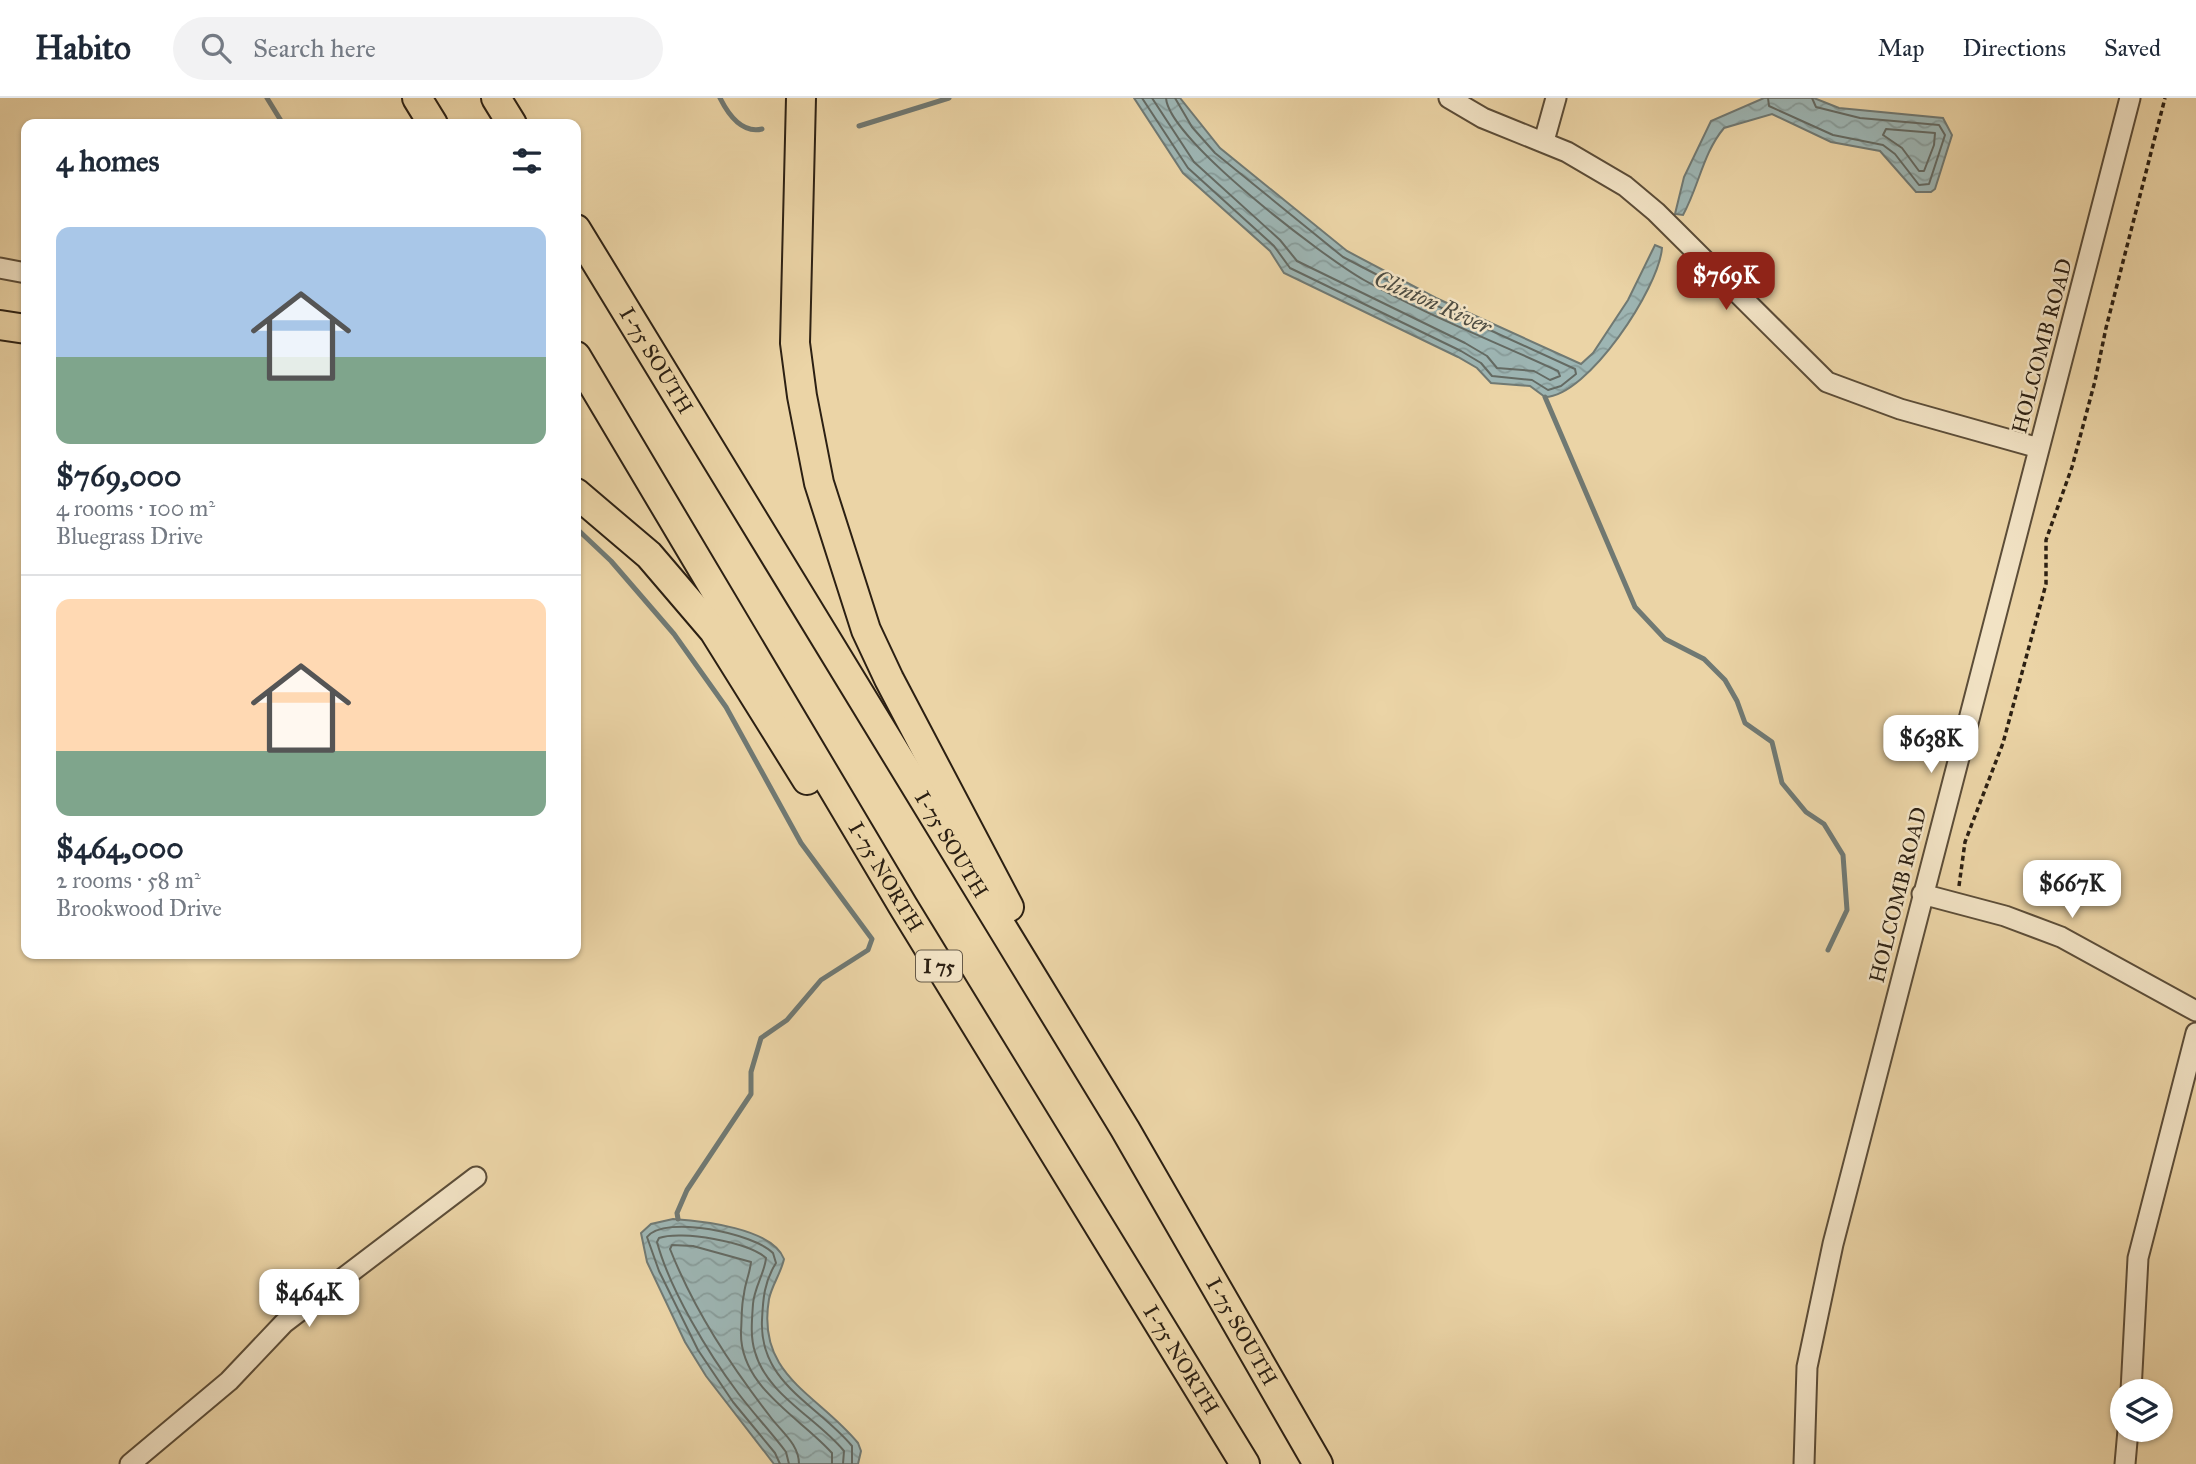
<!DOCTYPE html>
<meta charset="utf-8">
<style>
body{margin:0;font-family:"IM FELL Great Primer",serif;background:#f2f2f3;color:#1f2937;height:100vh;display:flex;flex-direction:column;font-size:26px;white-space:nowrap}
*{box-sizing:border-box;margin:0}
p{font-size:23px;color:#747a83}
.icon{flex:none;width:38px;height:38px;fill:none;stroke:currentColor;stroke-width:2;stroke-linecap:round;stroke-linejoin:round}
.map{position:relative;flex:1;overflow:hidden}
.panel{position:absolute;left:21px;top:21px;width:560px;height:840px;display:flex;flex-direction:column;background:#fff;border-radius:14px;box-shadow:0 2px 5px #0004}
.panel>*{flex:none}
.controls{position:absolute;left:2110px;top:1281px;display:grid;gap:14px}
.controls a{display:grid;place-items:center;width:63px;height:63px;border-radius:50%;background:#fff;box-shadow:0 2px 5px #0004;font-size:35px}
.price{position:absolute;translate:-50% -60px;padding:0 16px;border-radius:14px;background:#fff;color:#222;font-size:23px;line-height:46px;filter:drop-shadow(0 2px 4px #0008)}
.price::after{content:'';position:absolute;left:50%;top:42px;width:21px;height:16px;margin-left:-10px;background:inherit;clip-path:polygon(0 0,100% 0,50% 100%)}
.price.active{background:#8f2418;color:#fff}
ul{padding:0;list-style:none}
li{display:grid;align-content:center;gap:14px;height:371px;padding:0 35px}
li+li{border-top:2px solid #e0e1e3}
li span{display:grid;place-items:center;height:217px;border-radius:14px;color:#555}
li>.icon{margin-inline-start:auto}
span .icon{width:126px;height:126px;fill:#fffc;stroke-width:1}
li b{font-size:30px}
h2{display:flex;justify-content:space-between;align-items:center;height:84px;padding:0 35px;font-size:30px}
header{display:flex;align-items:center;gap:42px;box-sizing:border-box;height:98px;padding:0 35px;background:#fff;border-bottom:2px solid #e0e1e3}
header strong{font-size:33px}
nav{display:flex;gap:38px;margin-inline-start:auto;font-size:24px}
.search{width:490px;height:63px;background:#f2f2f3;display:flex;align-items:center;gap:18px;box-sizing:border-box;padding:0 24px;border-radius:38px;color:#747a83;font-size:26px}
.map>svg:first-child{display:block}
</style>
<header>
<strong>Habito</strong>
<div class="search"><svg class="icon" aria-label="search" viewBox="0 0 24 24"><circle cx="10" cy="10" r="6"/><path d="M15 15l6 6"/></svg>Search here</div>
<nav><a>Map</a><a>Directions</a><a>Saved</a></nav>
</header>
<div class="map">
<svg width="2196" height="1366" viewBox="0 0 2196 1366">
<defs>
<pattern id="water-waves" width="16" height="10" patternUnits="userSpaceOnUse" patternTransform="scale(1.75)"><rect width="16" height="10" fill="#9db5b3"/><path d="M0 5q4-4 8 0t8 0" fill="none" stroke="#879b99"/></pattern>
</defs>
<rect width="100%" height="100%" fill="#ebd4a6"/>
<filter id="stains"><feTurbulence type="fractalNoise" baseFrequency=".00286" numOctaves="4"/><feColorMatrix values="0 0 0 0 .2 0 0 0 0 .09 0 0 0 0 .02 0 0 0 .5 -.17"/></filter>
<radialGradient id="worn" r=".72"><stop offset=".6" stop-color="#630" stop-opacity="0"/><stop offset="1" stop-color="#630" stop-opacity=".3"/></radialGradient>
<path fill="url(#water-waves)" stroke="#707973" stroke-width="2" d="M1134 0H1180L1220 50 1347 153 1436 200 1581 266 1593 255 1628 202 1655 147 1662 150C1659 190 1588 298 1545 299L1530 288 1491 285 1477 270 1458 259 1284 175 1270 153 1183 75Z
M1764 0H1814L1839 10 1943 20 1952 37 1935 91 1931 94H1916L1880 53 1831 44 1772 16 1724 30C1703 55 1699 88 1683 117L1675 116 1684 79 1711 23Z
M673 1121C702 1123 772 1130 784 1161 781 1175 772 1187 769 1201 756 1278 817 1295 858 1345L861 1353 858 1366H774L706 1278 685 1244 647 1164 641 1135 651 1126Z"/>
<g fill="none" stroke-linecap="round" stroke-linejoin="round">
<path stroke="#646a63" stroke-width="2" d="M1142 0 1188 70 1274 148 1290 170 1461 253 1481 265 1492 278 1532 282 1548 292 1561 288 1576 276 1575 271 1433 206 1343 159 1215 55 1192 29 1175 0
M1152 0 1194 64 1280 142 1297 163 1465 245 1487 258 1497 270 1534 273 1550 282 1560 278 1558 273C1494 243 1426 217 1364 182 1325 160 1169 42 1166 0
M1768 0 1769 8 1833 37 1883 47 1895 56 1919 87 1929 86 1945 37 1939 27 1860 20 1816 9 1812 0
M1886 31 1935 35 1934 47 1924 73H1919L1902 50 1883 37Z
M780 1366 775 1355 733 1304 698 1252 659 1173 647 1139C665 1116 755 1136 773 1155L776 1165C764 1184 763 1201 762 1222 759 1285 817 1306 852 1348V1366
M789 1366 786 1354C771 1334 753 1315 738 1295 708 1255 670 1192 657 1144L659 1140C681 1132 748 1144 766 1160 765 1174 754 1190 753 1206 752 1221 750 1239 755 1254 767 1297 817 1320 844 1353L843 1366
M799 1366C799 1347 783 1335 772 1321 731 1268 695 1214 670 1151L672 1147 693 1148 751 1164C750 1175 745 1185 744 1196 741 1208 742 1221 741 1233 739 1289 800 1319 832 1355V1366"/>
<path stroke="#707973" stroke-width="5" d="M267 0 283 26
M720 0C728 16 741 36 762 31
M859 28 949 0
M1545 299 1635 509 1665 541 1704 561 1725 582 1737 603 1745 625 1772 644 1782 685 1806 714 1824 726 1843 757 1847 812 1828 852
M576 430 611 463 674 536 726 609 801 745 872 841 868 852 821 882 787 922 761 940 751 974V996L687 1092 677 1115 678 1121"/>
<g stroke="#5c4d38" stroke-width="23">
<path id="minor" d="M1449 0 1483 20 1567 54 1625 88 1656 114 1827 284 1900 311 2039 350
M1544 43 1556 0
M0 170 26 175
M1922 796 2005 818 2061 839 2196 913
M2131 1293 2138 1160 2196 935
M130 1366 229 1283 284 1225 476 1079
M1804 1366 1807 1269 1833 1146 2130 0
M2125 1366 2128 1332"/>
</g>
<g stroke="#2c2013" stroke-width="32">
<g id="highway">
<path d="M417 0 433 26"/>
<path d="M496 0 512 26"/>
<path d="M801 0 795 245 802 298 819 385 866 532 889 581 1009 809"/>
<path id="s1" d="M576 131 1125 1031 1318 1366"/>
<path d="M0 227 26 231"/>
<path id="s2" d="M576 258 903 808 1245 1366"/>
<path d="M576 395 649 457 714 533 807 682"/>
</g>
</g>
<path stroke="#2c2013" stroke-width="3.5" stroke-dasharray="5 3.5" stroke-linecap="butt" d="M1959 788 1965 744 2003 645 2046 486V442L2072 369 2095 283 2106 230 2165 0"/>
<use href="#minor" stroke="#f2e3c5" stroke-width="19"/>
<use href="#highway" stroke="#ebd4a6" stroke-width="28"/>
</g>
<g text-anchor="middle" stroke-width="5" stroke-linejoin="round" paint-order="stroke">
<rect fill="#f2e3c5" stroke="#675a48" stroke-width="2" x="916" y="852.5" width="46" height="31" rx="5"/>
<g font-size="19" font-weight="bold" fill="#2c2013">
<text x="939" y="875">I 75</text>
</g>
<g font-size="21" fill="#2c2013" stroke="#f2e3c5">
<text transform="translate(2042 248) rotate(-75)" y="7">HOLCOMB ROAD</text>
<text dy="7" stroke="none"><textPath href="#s1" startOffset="154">I-75 SOUTH</textPath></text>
<text dy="7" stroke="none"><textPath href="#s1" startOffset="721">I-75 SOUTH</textPath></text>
<text dy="7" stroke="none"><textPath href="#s2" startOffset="606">I-75 NORTH</textPath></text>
<text transform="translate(1898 797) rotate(-76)" y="7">HOLCOMB ROAD</text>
<text dy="7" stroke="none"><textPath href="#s1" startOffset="1288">I-75 SOUTH</textPath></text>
<text dy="7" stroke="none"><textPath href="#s2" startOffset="1172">I-75 NORTH</textPath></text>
</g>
<g font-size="23" font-style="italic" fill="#4e4d43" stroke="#f2e3c5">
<text transform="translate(1433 204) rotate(24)" y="8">Clinton River</text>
</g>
</g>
<rect width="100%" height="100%" filter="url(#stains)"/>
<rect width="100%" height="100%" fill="url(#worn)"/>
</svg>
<div class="controls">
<a><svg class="icon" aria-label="layers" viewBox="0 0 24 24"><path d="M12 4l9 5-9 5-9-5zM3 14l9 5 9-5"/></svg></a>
</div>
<b class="price active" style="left:1726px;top:214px">$769K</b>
<b class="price" style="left:1931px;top:677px">$638K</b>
<b class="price" style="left:2072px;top:822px">$667K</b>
<b class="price" style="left:309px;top:1231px">$464K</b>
<section class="panel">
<h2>4 homes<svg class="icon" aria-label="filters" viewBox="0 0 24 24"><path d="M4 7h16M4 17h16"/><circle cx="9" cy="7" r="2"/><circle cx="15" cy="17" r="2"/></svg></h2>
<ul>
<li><span style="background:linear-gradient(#a9c7e8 60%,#7fa58c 0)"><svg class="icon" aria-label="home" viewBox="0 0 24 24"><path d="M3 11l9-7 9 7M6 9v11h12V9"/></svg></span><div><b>$769,000</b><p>4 rooms · 100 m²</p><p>Bluegrass Drive</p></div></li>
<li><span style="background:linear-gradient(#ffd9b3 70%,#7fa58c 0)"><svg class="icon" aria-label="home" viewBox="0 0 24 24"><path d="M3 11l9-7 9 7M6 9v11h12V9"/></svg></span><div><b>$464,000</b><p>2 rooms · 58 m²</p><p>Brookwood Drive</p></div></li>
</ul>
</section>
</div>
